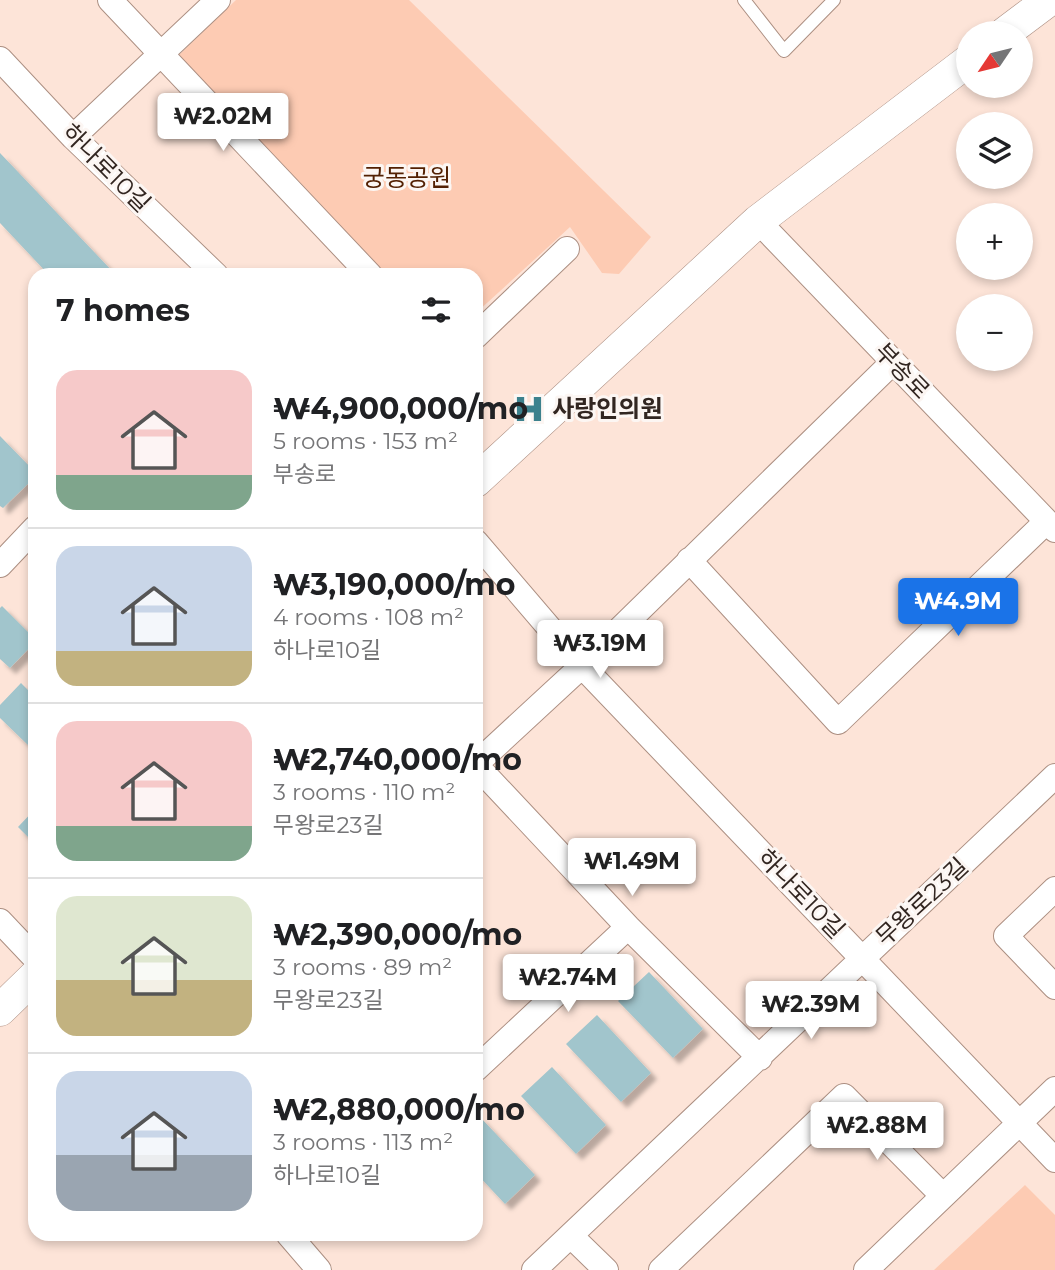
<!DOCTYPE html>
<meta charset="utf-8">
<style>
body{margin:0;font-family:Montserrat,"Noto Sans KR",sans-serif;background:#f6f6f6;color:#202124;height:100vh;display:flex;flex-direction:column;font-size:26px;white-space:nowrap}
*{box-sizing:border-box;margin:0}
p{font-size:23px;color:#757577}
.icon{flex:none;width:38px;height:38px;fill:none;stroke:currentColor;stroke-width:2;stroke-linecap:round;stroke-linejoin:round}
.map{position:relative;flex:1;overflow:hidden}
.details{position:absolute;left:28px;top:268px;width:455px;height:973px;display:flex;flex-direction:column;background:#fff;border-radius:21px;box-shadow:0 4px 10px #0003}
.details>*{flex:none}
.needle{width:46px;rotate:235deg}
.buttons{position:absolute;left:956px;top:21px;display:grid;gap:14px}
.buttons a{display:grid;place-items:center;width:77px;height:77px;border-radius:50%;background:#fff;box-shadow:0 4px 10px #0003;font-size:35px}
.price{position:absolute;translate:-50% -60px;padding:0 16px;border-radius:7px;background:#fff;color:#222;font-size:23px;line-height:46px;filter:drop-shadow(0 2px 4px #0008)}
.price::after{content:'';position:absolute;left:50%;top:42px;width:21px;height:16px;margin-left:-10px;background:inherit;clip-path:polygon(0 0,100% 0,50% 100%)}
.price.selected{background:#1a73e8;color:#fff}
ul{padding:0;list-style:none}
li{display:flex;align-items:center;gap:21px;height:175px;padding:0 28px}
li+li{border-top:2px solid #e0e0e0}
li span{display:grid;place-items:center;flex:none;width:196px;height:140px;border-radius:21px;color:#555}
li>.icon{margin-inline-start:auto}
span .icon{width:84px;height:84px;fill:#fffc;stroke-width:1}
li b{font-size:30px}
h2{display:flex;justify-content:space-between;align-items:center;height:84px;padding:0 28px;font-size:30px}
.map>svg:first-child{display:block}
</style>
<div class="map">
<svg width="1055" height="1270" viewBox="0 0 1055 1270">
<defs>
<filter id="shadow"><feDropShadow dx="6" dy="6" stdDeviation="2" flood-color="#0004"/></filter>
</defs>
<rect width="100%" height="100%" fill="#fde4d8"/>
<path fill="#fdcbb3" d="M236 0H409L651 237 619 274 602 273 570 227 476 313V275H385L176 58Z
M1025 1185 1055 1215V1270H934Z"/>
<path fill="#a1c5cc" filter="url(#shadow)" d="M0 153 116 275H49L0 223Z
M0 436 35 472V477L3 508 0 506Z
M2 606 35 639V642L10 668 0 659V608Z
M21 683 35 697V739L29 746 0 718V705Z
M35 809V844L18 827Z
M649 972 703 1029 673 1058 618 1001Z
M597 1015 651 1073 621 1102 566 1044Z
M552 1067 606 1125 576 1154 521 1096Z
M480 1117 535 1175 505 1204 476 1173V1121Z"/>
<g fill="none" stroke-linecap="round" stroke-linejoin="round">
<g stroke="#ac8f82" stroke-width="14">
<path id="service" d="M744 0 784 51 834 0"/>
</g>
<g stroke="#ac8f82" stroke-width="26">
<path id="minor" d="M110 0 370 275
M0 59 73 137 216 275
M73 137 218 0
M758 221 1055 530
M476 336 567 249
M476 542 582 666 1055 1160
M689 560 838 722 1046 522
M0 565 35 528
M476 764 582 666 893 362
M476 765 628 927 760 1058
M1055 889 1006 936 1055 987
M0 921 35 958
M476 1069 628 927
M288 1234 319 1270
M571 1236 606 1270
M534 1270 1055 776
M661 1270 844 1096 942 1195
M866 1270 1055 1089"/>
</g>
<g stroke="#ac8f82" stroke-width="33">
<path id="tertiary" d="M1005 33 1049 0
M476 481 758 221 968 61
M0 1010 35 976"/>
</g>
<use href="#service" stroke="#fff" stroke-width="12"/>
<use href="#minor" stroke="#fff" stroke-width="24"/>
<use href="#tertiary" stroke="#fff" stroke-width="32"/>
</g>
<defs>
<g id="hospital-bare" transform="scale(2.415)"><path d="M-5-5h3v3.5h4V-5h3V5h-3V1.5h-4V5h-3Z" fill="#3c818d" stroke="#fcf6f3" stroke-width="2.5" paint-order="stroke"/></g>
</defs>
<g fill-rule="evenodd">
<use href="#hospital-bare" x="529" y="409"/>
</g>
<g text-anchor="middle" stroke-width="6" stroke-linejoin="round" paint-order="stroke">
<g font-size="24" fill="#322621" stroke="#fcf6f3">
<text transform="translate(106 168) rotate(45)" y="8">하나로10길</text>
<text transform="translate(902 371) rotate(46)" y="8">부송로</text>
<text transform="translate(801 894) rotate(46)" y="8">하나로10길</text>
<text transform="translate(922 902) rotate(-43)" y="8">무왕로23길</text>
</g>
<g font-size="24" fill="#532002" stroke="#fcf6f3">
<text x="407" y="186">궁동공원</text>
</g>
<g font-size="24" font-weight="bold" fill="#322621" stroke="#fcf6f3" text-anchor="start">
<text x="552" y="417">사랑인의원</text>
</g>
</g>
</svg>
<div class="buttons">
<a><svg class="needle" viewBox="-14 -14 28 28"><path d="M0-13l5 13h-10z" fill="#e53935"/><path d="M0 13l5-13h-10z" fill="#757577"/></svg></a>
<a><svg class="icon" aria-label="layers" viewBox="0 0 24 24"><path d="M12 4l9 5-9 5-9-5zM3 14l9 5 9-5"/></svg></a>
<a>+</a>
<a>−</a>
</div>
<b class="price" style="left:223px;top:153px">₩2.02M</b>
<b class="price selected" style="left:958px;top:638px">₩4.9M</b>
<b class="price" style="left:600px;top:680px">₩3.19M</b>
<b class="price" style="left:632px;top:898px">₩1.49M</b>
<b class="price" style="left:568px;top:1014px">₩2.74M</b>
<b class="price" style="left:811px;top:1041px">₩2.39M</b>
<b class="price" style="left:877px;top:1162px">₩2.88M</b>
<section class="details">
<h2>7 homes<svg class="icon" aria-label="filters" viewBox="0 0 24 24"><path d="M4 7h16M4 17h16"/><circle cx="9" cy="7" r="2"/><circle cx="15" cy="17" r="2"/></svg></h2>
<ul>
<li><span style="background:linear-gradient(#f6c9c9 75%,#7fa58c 0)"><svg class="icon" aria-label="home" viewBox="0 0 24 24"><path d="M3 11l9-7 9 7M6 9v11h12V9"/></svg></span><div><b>₩4,900,000/mo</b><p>5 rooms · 153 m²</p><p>부송로</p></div></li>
<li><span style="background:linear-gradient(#c9d6e8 75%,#c2b280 0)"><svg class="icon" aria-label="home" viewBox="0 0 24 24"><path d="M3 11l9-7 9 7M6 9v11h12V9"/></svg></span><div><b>₩3,190,000/mo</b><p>4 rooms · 108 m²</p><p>하나로10길</p></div></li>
<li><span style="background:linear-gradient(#f6c9c9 75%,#7fa58c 0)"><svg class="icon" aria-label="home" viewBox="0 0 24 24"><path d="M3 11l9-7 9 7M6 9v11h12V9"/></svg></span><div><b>₩2,740,000/mo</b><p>3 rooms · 110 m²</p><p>무왕로23길</p></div></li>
<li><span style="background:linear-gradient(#dfe7d0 60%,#c2b280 0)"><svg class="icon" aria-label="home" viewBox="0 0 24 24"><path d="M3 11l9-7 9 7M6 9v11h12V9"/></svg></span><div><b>₩2,390,000/mo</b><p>3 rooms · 89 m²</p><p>무왕로23길</p></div></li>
<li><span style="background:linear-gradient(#c9d6e8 60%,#9aa5b1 0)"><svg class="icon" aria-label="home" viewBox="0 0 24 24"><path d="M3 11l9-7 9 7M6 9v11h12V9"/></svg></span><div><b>₩2,880,000/mo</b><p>3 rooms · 113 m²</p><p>하나로10길</p></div></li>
</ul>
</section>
</div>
